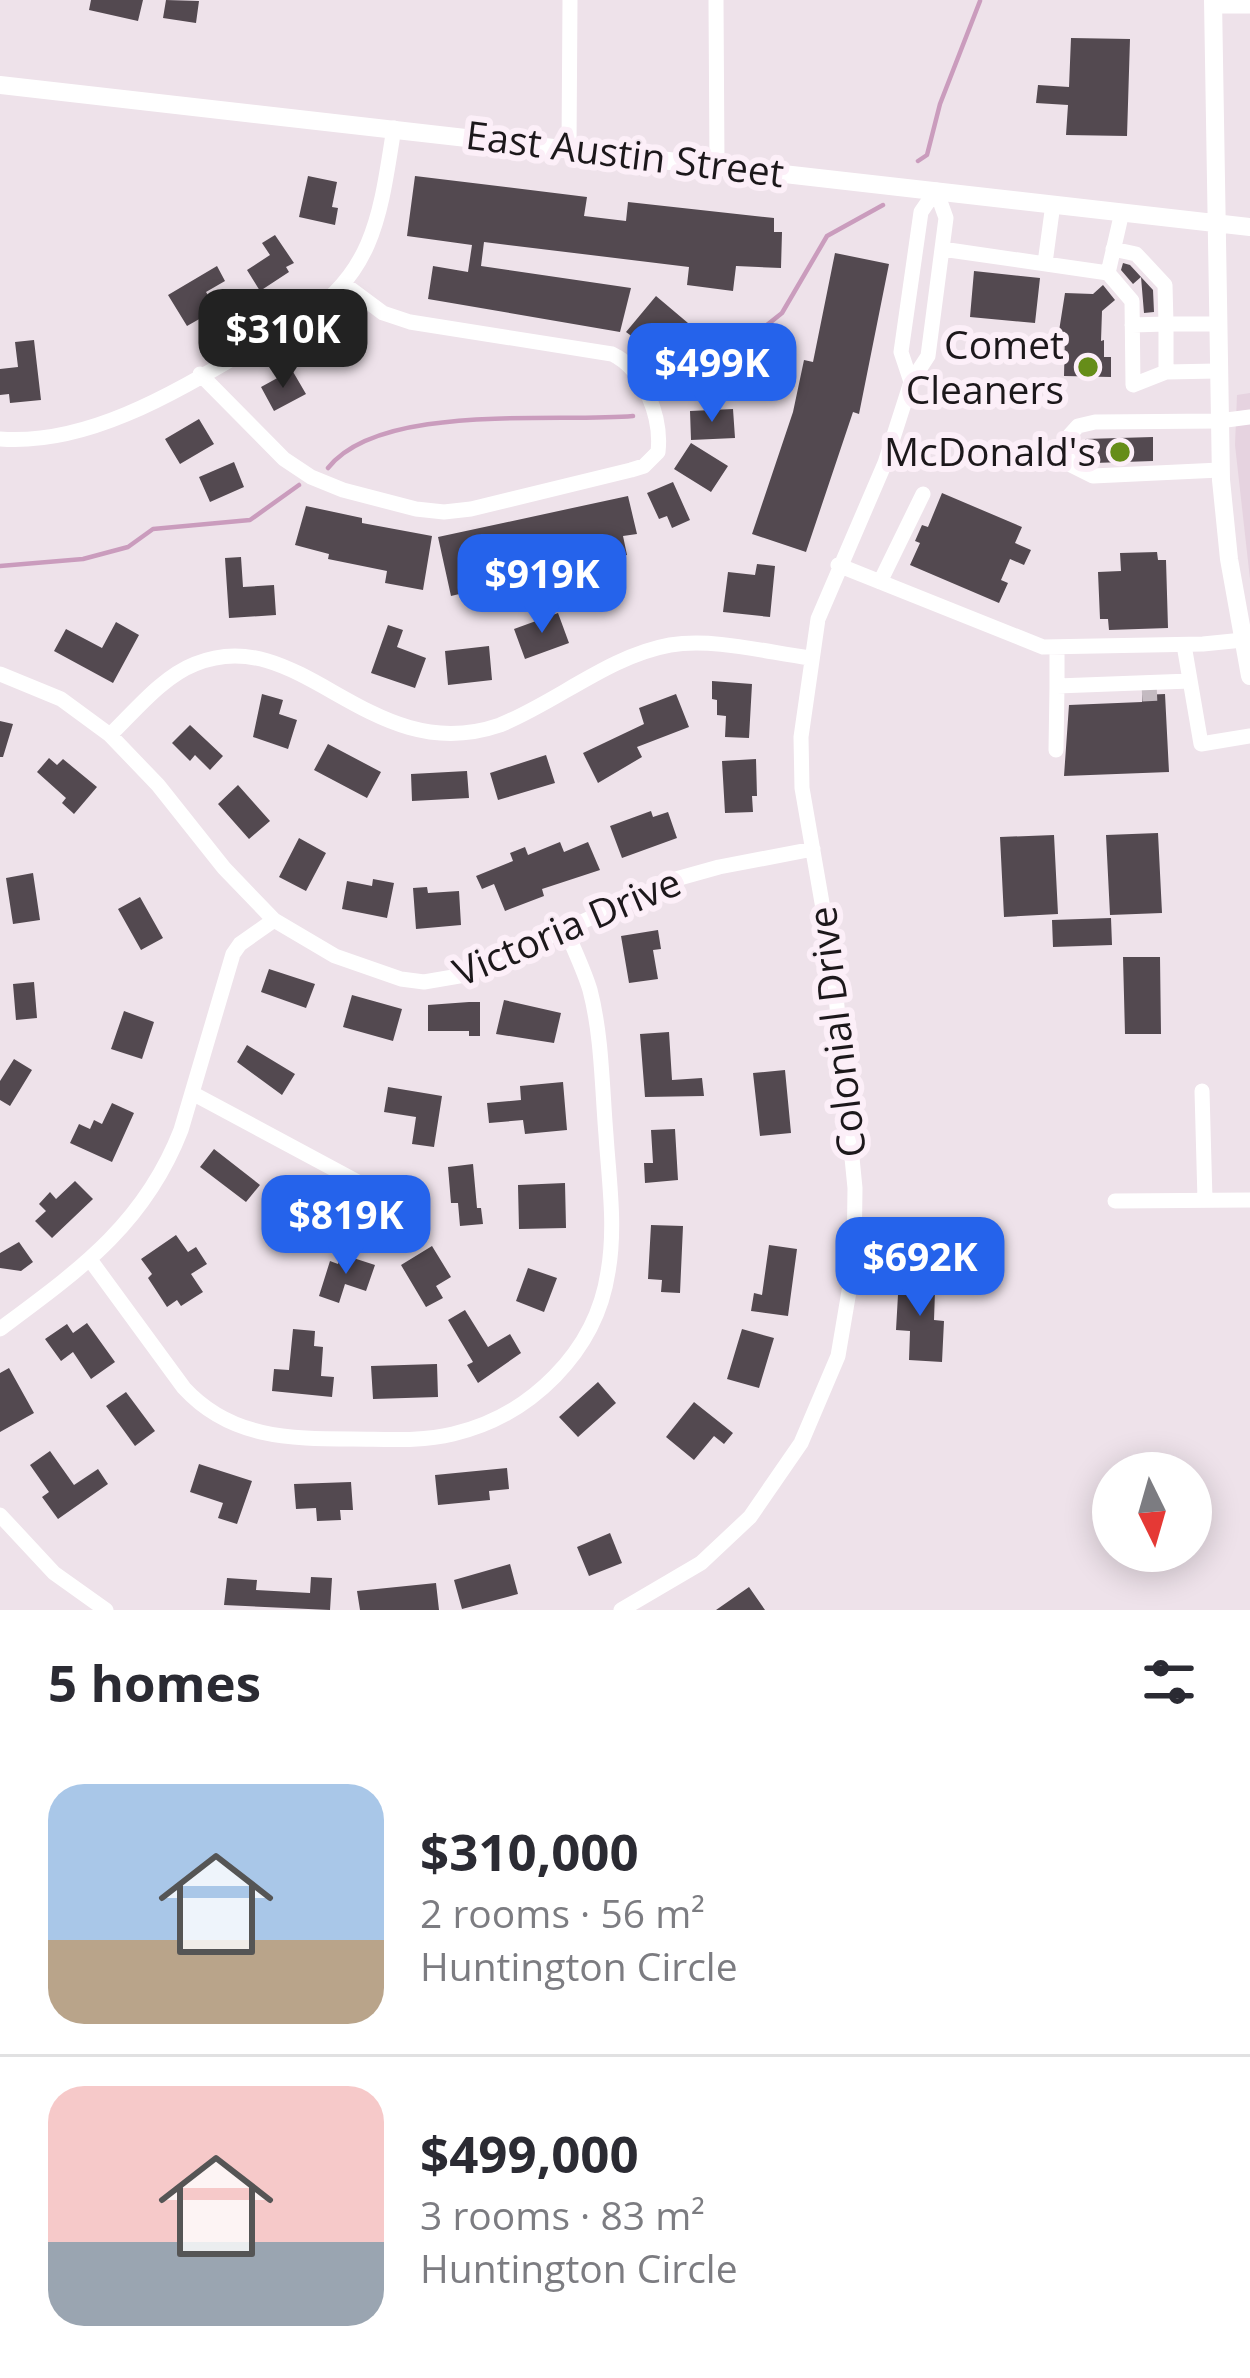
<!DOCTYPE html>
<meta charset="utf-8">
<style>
body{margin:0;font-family:"Open Sans",sans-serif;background:#f2f2f3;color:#2b2b33;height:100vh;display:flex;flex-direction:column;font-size:45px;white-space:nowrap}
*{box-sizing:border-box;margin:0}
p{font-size:39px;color:#7c7c81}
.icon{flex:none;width:66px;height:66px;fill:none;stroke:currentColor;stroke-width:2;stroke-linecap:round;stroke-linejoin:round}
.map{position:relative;height:1610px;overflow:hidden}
.drawer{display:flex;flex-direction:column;background:#fff;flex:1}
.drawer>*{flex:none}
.needle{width:78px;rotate:175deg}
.controls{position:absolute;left:1092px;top:1452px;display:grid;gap:24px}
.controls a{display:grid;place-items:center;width:120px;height:120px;border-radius:50%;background:#fff;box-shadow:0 6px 30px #0003;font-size:60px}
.price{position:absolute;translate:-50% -102px;padding:0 27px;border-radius:24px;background:#2563eb;color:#fff;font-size:39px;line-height:78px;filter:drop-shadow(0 3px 6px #0008)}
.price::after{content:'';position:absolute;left:50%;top:72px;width:36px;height:27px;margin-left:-18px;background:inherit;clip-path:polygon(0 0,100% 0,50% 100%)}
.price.active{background:#222;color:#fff}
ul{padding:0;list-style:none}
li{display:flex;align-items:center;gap:36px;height:300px;padding:0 48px}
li+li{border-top:3px solid #e1e1e2}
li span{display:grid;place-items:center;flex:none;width:336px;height:240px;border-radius:36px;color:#555}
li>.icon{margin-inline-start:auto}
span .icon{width:144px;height:144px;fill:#fffc;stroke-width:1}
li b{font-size:51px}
h2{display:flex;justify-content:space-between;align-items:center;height:144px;padding:0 48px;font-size:51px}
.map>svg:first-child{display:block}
</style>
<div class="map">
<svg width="1250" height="1610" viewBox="0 0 1250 1610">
<rect width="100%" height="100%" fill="#eee2ea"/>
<path fill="#e6d3e0" d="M1250 393V579L1235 445 1237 395Z"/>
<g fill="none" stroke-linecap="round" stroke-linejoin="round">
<path stroke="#ca9cbd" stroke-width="4.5" d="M918 161 927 155 940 104 980 1
M677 397 782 313 827 236 883 205
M328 468C380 402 555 423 633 416
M0 566 83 559 128 547 153 529 250 520 299 485"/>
</g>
<path fill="#534950" d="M91 0H143L138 21 89 10Z
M166 0 199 1 196 23 163 18Z
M1071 38 1130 39 1127 136 1066 135 1068 105 1036 103 1038 85 1069 87Z
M308 176 337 182 332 207 338 208 335 225 299 217Z
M415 176 587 197 584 216 626 221 628 202 774 218V232H782L781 268 736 266 733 291 687 285 689 267 484 242 481 266 631 288 620 332 428 299 433 266 468 272 472 245 407 236Z
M275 235 294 263 286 267 289 272 260 291 247 270 270 255 262 243Z
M835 253 889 264 859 414 853 412 806 552 752 534 793 412 804 360 813 362Z
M1123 263 1130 265 1153 290 1154 312 1144 313 1141 277 1133 284 1121 270Z
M217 266 225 281 206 292 217 309 187 326 168 295Z
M974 271 1040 278 1035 323 970 317Z
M1103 285 1115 300 1102 311 1101 341 1104 340V357H1111V377L1064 376 1065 332 1059 331 1065 293 1093 294Z
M656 296 701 334 672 366 626 332Z
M34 340 41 400 10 403 9 394 0 395V369L18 367 15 342Z
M292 370 306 394 274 411 261 387Z
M733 409 735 438 691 440 690 411Z
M199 419 214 444 180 464 165 439Z
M1153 437V461L1094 463 1086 459 1085 439Z
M691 443 728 466 711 492 674 469Z
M234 462 244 487 210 502 199 477Z
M673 482 690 520 672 528 667 516 659 519 647 493Z
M942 493 1022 527 1015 543 1031 550 1024 565 1010 559 1001 580 1008 583 999 603 910 565 920 543 915 541 922 525 928 527Z
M628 496 637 534 623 536 627 555 511 580 508 566 472 573 476 590 451 596 438 537Z
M306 506 362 518V523L432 536 423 590 385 583 387 571 328 559 329 554 295 545Z
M1157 552 1158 560H1166L1168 628 1109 630 1108 619H1100L1098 572 1121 571 1120 553Z
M241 557 243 587 274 585 276 615 229 618 225 558Z
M757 564 775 566 770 617 723 612 728 572 755 575Z
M558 613 569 643 525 659 514 629Z
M116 622 139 635 113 683 54 651 66 629 102 648Z
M388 625 403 630 397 647 426 658 415 688 371 673Z
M489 646 492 680 448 685 445 651Z
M712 681 752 684 749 738 725 737 726 716 717 715V700L712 699Z
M262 694 283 700 279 714 297 720 288 749 253 737Z
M676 694 689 727 637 747 642 757 598 783 583 753 644 724 639 708Z
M1165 694 1169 772 1064 776 1069 705 1142 702V695Z
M0 721 13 724 3 757H0Z
M190 725 223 756 210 770 195 755 190 761 172 743Z
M328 744 381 772 367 798 314 770Z
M546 755 555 783 498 800 490 773Z
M49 758 57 765 63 759 97 787 74 814 62 803 66 798 37 772Z
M756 759 757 796H752L753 812 725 813 722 761Z
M467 771 469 798 412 801 411 774Z
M238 785 270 821 249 839 218 804Z
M651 811 653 817 668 812 677 838 622 858 610 826Z
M1158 833 1162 913 1110 915 1106 835Z
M1054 835 1058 914 1004 917 1000 837Z
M299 838 326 853 306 891 279 877Z
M560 842 564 852 588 842 600 870 542 889 544 896 505 911 494 884 482 889 476 876 513 861 510 853 525 847 528 855Z
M33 873 40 920 13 924 6 878Z
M373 879 394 883 387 918 342 909 347 881 372 886Z
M427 887 428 893 459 891 461 925 416 929 413 888Z
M140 897 163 938 141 950 118 909Z
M1111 918 1112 945 1053 947 1052 920Z
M658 930 661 949 653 950 658 979 629 983 621 936Z
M1123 957H1160L1161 1034H1125Z
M269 969 315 984 306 1008 261 992Z
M34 982 37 1018 16 1020 13 984Z
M352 995 402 1009 393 1041 343 1027Z
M504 1000 561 1013 554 1043 496 1034Z
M469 1002H480V1036H469V1031H428V1005Z
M124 1011 154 1022 142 1059 111 1049Z
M669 1032 672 1080 702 1078 704 1096 645 1097 640 1034Z
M247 1045 295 1074 282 1095 237 1062Z
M14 1059 32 1070 10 1106 0 1100V1081Z
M785 1070 791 1133 760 1136 753 1073Z
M563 1082 567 1130 525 1134 523 1120 489 1123 487 1103 521 1100 520 1086Z
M388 1087 442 1096 434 1147 412 1144 416 1117 384 1112Z
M112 1103 134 1113 112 1162 70 1143 79 1124 90 1129 94 1120 102 1124Z
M675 1129 678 1180 645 1183 644 1163H653L651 1130Z
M214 1149 260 1185 246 1202 200 1167Z
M473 1164 477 1208H481L483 1224 460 1226 458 1203H451L448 1167Z
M75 1181 93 1199 52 1238 35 1221 46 1211 39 1204 50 1192 56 1199Z
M565 1183 566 1228 519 1229 518 1185Z
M283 1199 325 1228 311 1249 268 1220Z
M651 1225 683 1226 680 1293 661 1292 662 1280 648 1279Z
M176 1235 188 1252 196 1247 207 1264 191 1274 203 1292 181 1306 177 1300 167 1307 148 1278 152 1274 141 1259Z
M19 1242 33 1262 21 1271 0 1268V1253Z
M769 1245 797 1249 788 1316 751 1311 754 1293 762 1295Z
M432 1246 451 1277 436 1286 443 1298 426 1307 401 1265Z
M341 1254 375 1265 366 1291 345 1284 339 1303 319 1296 330 1261 338 1264Z
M528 1268 557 1278 544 1312 516 1301Z
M899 1277 931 1278 930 1290 935 1291 934 1320 944 1321 942 1362 909 1360 910 1331 896 1330Z
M465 1310 488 1347 510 1334 521 1353 478 1383 467 1365 473 1362 448 1320Z
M87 1323 115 1362 91 1379 73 1352 61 1361 45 1339 67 1324 73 1333Z
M293 1329 315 1331 314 1346 323 1347 321 1376 334 1377 332 1397 272 1391 274 1369 289 1370Z
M742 1329 774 1338 759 1388 727 1379Z
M437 1364 438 1397 373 1399 371 1366Z
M9 1368 34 1413 0 1432V1373Z
M598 1382 616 1403 578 1437 559 1417Z
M126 1392 155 1431 135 1446 106 1406Z
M694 1402 733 1433 724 1444 714 1436 694 1460 666 1437Z
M50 1451 74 1485 98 1469 108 1484 58 1519 42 1497 49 1492 30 1465Z
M199 1464 252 1481 237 1524 218 1518 223 1503 190 1492Z
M507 1468 509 1489 489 1491 490 1500 438 1505 435 1475Z
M351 1482 353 1510H340L341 1520 317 1521 316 1508 296 1509 294 1484Z
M610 1533 622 1563 589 1576 577 1547Z
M510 1564 518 1594 462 1609 454 1580Z
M311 1577 332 1578 330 1610 224 1605 227 1578 257 1580 256 1590 310 1593Z
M436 1583 439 1610H360L357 1591Z
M749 1587 765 1610H716Z"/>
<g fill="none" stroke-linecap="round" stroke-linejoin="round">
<path stroke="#c4bac1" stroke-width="15" stroke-dasharray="15 8" stroke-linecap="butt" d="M1142 694 1165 693"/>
<path stroke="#fff" stroke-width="15" d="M716 0 717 163
M1213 6H1250
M569 147 570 0
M936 190 946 218 928 356 911 382 901 352 921 212Z
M942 249 1108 273 1122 212
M1113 249 1136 254 1165 285 1166 324 1132 325
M1045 263 1053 204
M1108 273 1132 301 1133 385 1166 372
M1217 324H1166V372L1217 371
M200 374 284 459 311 477 343 490 416 509 444 512 471 509 631 470 644 466 658 452C662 418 644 369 612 354L410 322 383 313 344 284
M0 439C106 447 209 369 299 320 376 275 381 208 394 128
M1220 470 1093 476 1071 465 1069 436 1078 426 1095 422 1219 421 1250 417
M838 565 1043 647 1203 644 1243 640
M880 582 923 494
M1184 645 1201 744 1250 736
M1057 648V686L1190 681
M0 674 61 699 110 735 158 785 224 868 274 920 335 956 401 979 424 982 465 975 676 879 719 867 813 849
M110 735C135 711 162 677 195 664 301 620 369 770 500 725 557 702 609 656 670 645 714 638 765 652 810 658
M1056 750 1057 686
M1202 1091 1205 1200
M192 1093 384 1196
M1115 1201 1250 1200
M91 1261 184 1388C230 1438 289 1439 352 1439 385 1439 420 1442 453 1434 530 1416 596 1352 608 1272 616 1227 609 1181 606 1135 602 1088 602 1036 590 990 584 970 574 950 566 930
M0 1329C78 1271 144 1225 181 1130L233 954 240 944 274 920
M0 1515 54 1573 106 1610
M621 1610 701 1563 750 1517 801 1443 838 1356 854 1262 855 1188 833 966 802 788 801 737 818 619 885 463 911 382"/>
<path stroke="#fff" stroke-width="18" d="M1213 0 1221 480 1229 559 1250 676
M0 85 1250 227"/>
</g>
<g fill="#668d19" stroke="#fceff8" stroke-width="4.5">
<circle cx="1088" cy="367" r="12"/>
<circle cx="1120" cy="452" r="12"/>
</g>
<g text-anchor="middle" stroke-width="12" stroke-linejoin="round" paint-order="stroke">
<g font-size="39" fill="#1c181b" stroke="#fceff8">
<text transform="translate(625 154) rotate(7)" y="14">East Austin Street</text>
<text transform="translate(567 927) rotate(-23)" y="14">Victoria Drive</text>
<text transform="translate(837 1032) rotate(-97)" y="14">Colonial Drive</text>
</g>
<g font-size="39" fill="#1c181b" stroke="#fceff8" text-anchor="end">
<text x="1064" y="359">Comet<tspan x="1064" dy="45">Cleaners</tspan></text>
<text x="1096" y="466">McDonald's</text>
</g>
</g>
</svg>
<div class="controls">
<a><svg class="needle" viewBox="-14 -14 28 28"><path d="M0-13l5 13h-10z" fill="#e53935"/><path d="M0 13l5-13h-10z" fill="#7c7c81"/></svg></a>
</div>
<b class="price active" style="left:283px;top:391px">$310K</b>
<b class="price" style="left:712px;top:425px">$499K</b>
<b class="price" style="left:542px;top:636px">$919K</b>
<b class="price" style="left:346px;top:1277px">$819K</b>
<b class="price" style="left:920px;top:1319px">$692K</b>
</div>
<section class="drawer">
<h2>5 homes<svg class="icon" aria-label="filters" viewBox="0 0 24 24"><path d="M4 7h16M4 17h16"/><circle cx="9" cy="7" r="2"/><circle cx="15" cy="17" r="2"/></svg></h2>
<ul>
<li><span style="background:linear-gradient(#a9c7e8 65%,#b9a48a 0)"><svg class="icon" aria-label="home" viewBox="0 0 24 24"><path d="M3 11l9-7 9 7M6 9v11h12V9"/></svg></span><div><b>$310,000</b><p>2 rooms · 56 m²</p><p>Huntington Circle</p></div></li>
<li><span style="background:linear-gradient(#f6c9c9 65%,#9aa5b1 0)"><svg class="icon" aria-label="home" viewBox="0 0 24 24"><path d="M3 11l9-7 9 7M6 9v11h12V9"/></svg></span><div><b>$499,000</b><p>3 rooms · 83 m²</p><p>Huntington Circle</p></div></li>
</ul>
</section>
